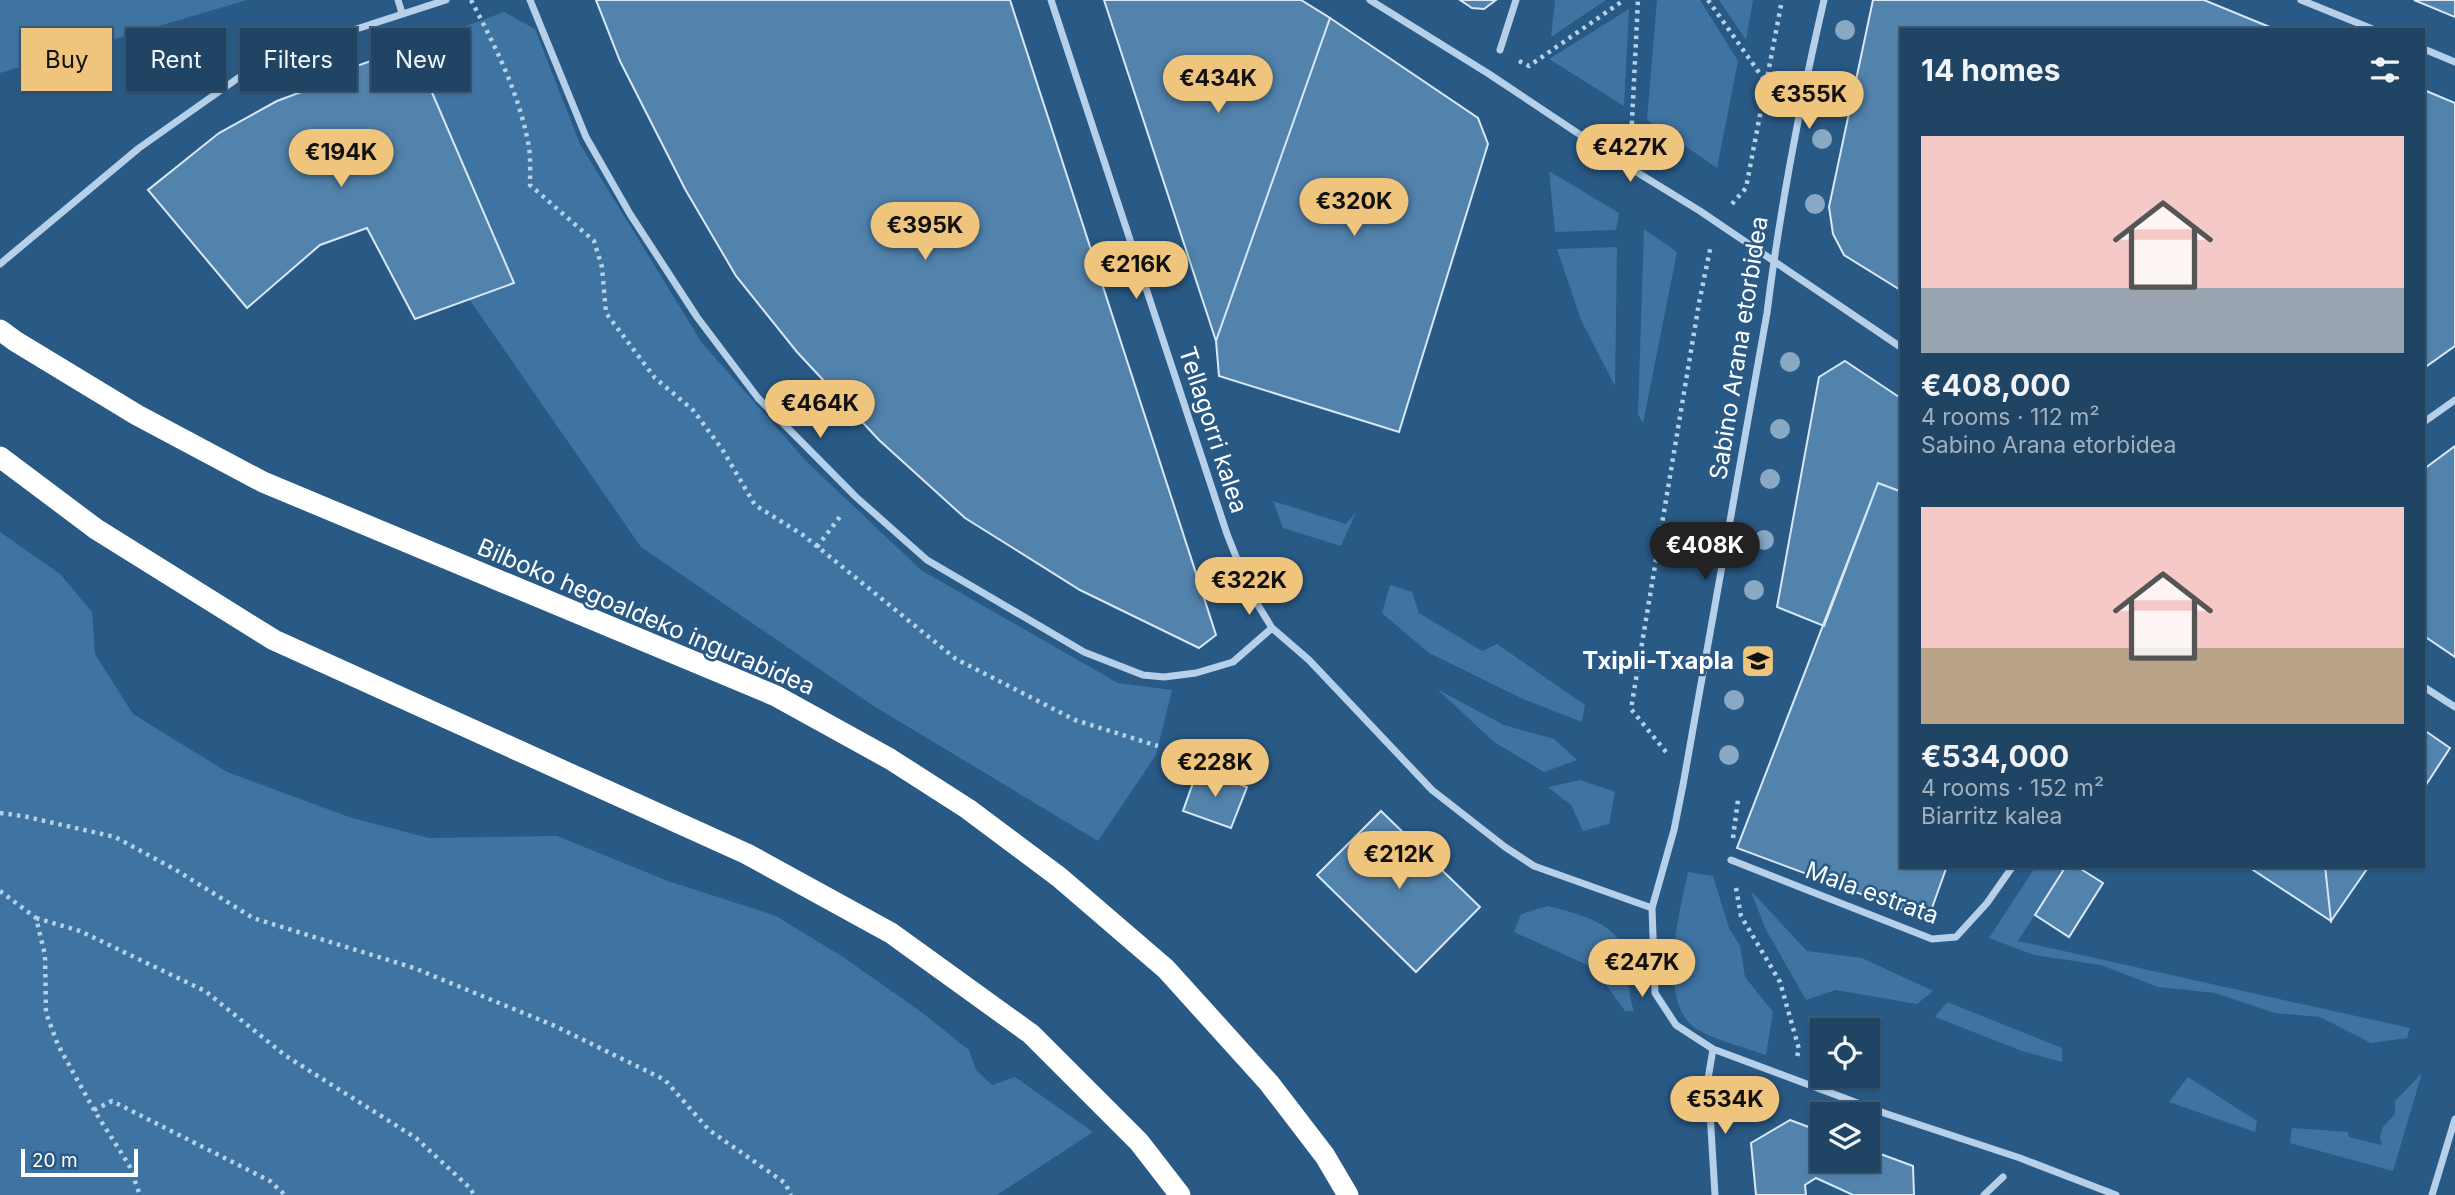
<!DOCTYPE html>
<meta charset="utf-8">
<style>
body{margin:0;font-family:Inter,sans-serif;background:#2c4e6d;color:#f1f3f6;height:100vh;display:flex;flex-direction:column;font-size:26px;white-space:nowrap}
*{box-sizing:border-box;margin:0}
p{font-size:23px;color:#a1b0bf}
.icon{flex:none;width:38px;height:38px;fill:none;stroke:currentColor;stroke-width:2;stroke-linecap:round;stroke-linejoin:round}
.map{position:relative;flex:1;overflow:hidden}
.panel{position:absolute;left:1900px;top:28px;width:525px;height:840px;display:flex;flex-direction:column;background:#1f4464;border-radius:0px;box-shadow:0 2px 5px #0004,0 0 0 2px #3c5c78}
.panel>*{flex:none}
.hud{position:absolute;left:21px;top:28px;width:665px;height:63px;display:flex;gap:14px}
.fabs{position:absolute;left:1810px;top:1018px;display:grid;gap:14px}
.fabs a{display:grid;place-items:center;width:70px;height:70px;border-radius:0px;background:#1f4464;box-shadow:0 2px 5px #0004,0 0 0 2px #3c5c78;font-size:35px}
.scale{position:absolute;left:21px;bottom:18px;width:117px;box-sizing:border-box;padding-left:7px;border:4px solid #fff;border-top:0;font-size:19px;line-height:24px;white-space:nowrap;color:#fff;-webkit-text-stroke:5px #295a86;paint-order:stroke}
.price{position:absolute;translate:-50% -60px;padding:0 16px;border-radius:24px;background:#efc47c;color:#111;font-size:23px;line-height:46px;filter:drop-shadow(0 2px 4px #0008)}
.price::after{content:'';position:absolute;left:50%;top:42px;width:21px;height:16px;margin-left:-10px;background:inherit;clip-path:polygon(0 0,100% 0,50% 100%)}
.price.selected{background:#222;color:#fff}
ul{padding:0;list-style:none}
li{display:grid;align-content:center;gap:14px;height:371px;padding:0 21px}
li span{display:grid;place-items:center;height:217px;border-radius:0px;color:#555}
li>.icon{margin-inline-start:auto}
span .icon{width:126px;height:126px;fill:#fffc;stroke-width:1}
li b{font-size:30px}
h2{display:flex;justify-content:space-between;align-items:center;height:84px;padding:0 21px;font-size:30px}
.tag{padding:0 24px;border-radius:0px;background:#1f4464;box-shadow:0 2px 5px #0004,0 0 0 2px #3c5c78;font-size:24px;line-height:63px}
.tag.selected{background:#efc47c;color:#111}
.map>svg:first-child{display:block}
</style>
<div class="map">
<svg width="2455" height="1195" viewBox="0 0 2455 1195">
<rect width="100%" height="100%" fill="#295a86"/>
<path fill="#3e73a2" d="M0 0H247L0 73Z
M1555 0H1606L1551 37Z
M1657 0H1700L1738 61 1717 168 1647 120Z
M1719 0H1753L1746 40Z
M1629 9 1624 106 1549 59Z
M504 12 535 29 580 144 702 343 806 461 921 570 1118 683 1172 690 1156 755 1098 841 872 705 641 547 469 299 514 282 412 46Z
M1549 171 1619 213 1616 230 1555 232Z
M1644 229 1677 252 1643 423 1638 414Z
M1617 247 1615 386 1581 320 1557 249Z
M1273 501 1346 524 1356 512 1341 546 1283 528Z
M0 532 60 574 92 612 95 654 133 714 227 772 352 818 429 838 557 836 668 881 776 916 843 957 920 1011 969 1050 976 1070 992 1085 1015 1077 1093 1132 997 1195H0Z
M1390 585 1412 592 1419 613 1482 651 1497 644 1585 705 1582 722 1521 698 1429 653 1382 613Z
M1437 689 1504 725 1554 739 1577 760 1544 772 1494 742Z
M1580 780 1615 792 1609 824 1583 831 1571 805 1548 787Z
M2036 866H2066L2018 941 2410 1028 2407 1038 2371 1043 2320 1017 2275 1013 2215 993 2158 987 2101 965 2034 955 1989 938Z
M1688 872 1713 876 1729 928 1740 946 1745 977 1773 1012 1766 1055C1747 1048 1711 1039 1695 1028 1656 1000 1680 910 1688 872Z
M1751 891 1807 951 1862 958 1933 991 1917 1004 1836 990 1806 1000 1765 928Z
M1548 906C1580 915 1622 922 1627 962 1629 978 1628 995 1634 1011H1625L1594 968 1514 932 1521 914Z
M1947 1002 2062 1048V1062L2022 1051 1935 1017Z
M2422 1073 2393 1171 2290 1143 2292 1128 2348 1132 2349 1137 2382 1145 2380 1137 2383 1127 2395 1114V1101Z
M2188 1077 2257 1121 2255 1132 2169 1102Z"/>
<path fill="#5283ad" stroke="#d8e8f6" stroke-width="2" d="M596 0H1010L1216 635 1199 648 1080 590 965 518 879 440 797 352 736 276 685 189 620 61Z
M1104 0H1301L1330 18 1216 341Z
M1460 0H1496L1484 9 1472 8Z
M1873 0H2204L2277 30H1902V291L1844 255 1833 234 1829 207Z
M2414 0H2455V17Z
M1330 18 1478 118 1488 144 1399 432 1219 376 1216 341Z
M412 46 514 283 415 319 367 228 320 245 247 308 148 190 219 133 277 101 320 85 329 76Z
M2424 90 2455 103V346L2424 368Z
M1845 361 1902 399V492L1878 483 1824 626 1777 607 1819 377Z
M2455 446V657L2424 636V469Z
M1878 483 1902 492V866H1947L1928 919 1737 848Z
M2424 730 2450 748 2424 788Z
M1198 769 1247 787 1231 828 1183 811Z
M1381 811 1480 907 1416 972 1317 875Z
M2066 866H2076L2103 883 2069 937 2035 915Z
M2247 866H2325L2331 921Z
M2325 866H2369L2331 921Z
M1790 1120 1822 1132V1160H1867V1149L1913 1166 1914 1195H1853L1816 1178 1805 1185 1806 1195H1756L1751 1143Z"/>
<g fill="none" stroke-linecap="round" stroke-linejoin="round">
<path stroke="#b5d0e8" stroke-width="4.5" stroke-dasharray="3.5 5" stroke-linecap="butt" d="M471 0C495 46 518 91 528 142 531 155 530 171 530 185L594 241 602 267 606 313 655 378 693 410 722 449 755 505 803 535 956 659 1075 720 1158 746
M1708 0 1765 81
M1519 61 1529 66 1624 0
M1631 141 1638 0
M1732 204 1746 188 1782 0
M817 547 842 514
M1666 752 1631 709 1699 303 1711 245
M0 813 23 816 115 837 176 870 253 918 414 968 555 1026 665 1080 709 1130 785 1183 791 1195
M1733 838 1738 800
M1736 888 1741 916 1780 982 1799 1049 1797 1057
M0 891 36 918 45 955 46 1013 58 1045 94 1110 129 1165 140 1195
M36 918 80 931 205 991 286 1056 416 1138 470 1188 474 1195
M94 1110 112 1101 270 1181 285 1195"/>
<path stroke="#b5d0e8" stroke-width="7" d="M398 0 402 13
M530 0 586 137 630 214 697 317 758 398 856 497 927 560 1084 652 1143 675 1164 677 1196 673 1233 662 1272 628
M1051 0 1227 534 1250 592 1272 628 1309 660 1432 790 1505 847 1534 866 1652 908
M1370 0 1489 74 1630 168 1700 211 1902 348
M1824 0C1800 104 1780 208 1767 313L1683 785 1674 830 1652 908 1655 993 1676 1025 1713 1049 1887 1114 2020 1158 2116 1195
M2301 0 2375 30
M2424 49 2455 62
M1500 50 1516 0
M0 264 139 148 241 76 341 34 446 0
M2424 422 2455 400
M2424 687 2455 707
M1731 860 1932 939 1956 937 1987 903 2013 866
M1713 1049 1708 1079 1715 1195
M1984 1195 2003 1177
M2432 1195 2455 1119"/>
<path stroke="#fff" stroke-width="21" d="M0 330 15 341 137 415 263 482 776 696 890 759 968 809 1059 877 1166 969 1269 1083 1325 1156 1348 1195
M0 457 96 529 274 640 747 854 891 933 1031 1034 1139 1142 1180 1195"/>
</g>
<g fill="#89a8c4">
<circle cx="1845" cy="30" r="10"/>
<circle cx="1836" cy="81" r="10"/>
<circle cx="1822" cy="139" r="10"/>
<circle cx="1815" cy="204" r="10"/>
<circle cx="1790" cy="362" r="10"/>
<circle cx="1780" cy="429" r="10"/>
<circle cx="1770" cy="479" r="10"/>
<circle cx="1764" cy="540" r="10"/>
<circle cx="1754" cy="590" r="10"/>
<circle cx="1734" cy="700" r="10"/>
<circle cx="1729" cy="755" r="10"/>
</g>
<defs>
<g id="school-square" transform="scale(1.75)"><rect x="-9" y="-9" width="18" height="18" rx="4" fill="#efc47c" stroke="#295a86"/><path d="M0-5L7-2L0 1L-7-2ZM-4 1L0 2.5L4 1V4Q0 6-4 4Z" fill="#111"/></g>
</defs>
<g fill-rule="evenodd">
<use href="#school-square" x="1758" y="661"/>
</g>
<g text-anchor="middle" stroke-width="5" stroke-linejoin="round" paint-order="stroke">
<g font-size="24" fill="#fff" stroke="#295a86">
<text transform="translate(1739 348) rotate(-81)" y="8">Sabino Arana etorbidea</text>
<text transform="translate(1213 430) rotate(72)" y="8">Tellagorri kalea</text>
<text transform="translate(646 617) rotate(23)" y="8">Bilboko hegoaldeko ingurabidea</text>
<text transform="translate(1872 893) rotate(20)" y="8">Mala estrata</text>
</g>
<g font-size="24" font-weight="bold" fill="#fff" stroke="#295a86" text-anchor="end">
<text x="1734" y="669">Txipli-Txapla</text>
</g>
</g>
</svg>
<div class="fabs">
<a><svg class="icon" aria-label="locate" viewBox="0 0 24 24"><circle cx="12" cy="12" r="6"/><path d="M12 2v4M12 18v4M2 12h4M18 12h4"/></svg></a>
<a><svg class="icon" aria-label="layers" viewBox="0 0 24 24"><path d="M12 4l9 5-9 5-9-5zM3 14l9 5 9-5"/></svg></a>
</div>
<div class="scale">20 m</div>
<b class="price" style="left:1218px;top:115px">€434K</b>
<b class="price" style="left:1809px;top:131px">€355K</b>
<b class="price" style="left:1630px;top:184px">€427K</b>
<b class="price" style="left:341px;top:189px">€194K</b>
<b class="price" style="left:1354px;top:238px">€320K</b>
<b class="price" style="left:925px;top:262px">€395K</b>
<b class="price" style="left:1136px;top:301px">€216K</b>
<b class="price" style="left:820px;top:440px">€464K</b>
<b class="price selected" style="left:1705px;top:582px">€408K</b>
<b class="price" style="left:1249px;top:617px">€322K</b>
<b class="price" style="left:1215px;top:799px">€228K</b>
<b class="price" style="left:1399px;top:891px">€212K</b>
<b class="price" style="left:1642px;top:999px">€247K</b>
<b class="price" style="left:1725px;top:1136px">€534K</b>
<div class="hud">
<a class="tag selected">Buy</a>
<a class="tag">Rent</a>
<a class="tag">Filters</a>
<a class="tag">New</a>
</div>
<section class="panel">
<h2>14 homes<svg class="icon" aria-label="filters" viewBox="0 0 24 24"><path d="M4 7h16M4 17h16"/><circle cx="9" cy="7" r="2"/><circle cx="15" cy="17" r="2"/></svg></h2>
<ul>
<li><span style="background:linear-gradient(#f6c9c9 70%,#9aa5b1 0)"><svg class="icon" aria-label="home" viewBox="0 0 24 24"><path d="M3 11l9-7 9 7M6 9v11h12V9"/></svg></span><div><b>€408,000</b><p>4 rooms · 112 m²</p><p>Sabino Arana etorbidea</p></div></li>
<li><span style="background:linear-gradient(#f6c9c9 65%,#b9a48a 0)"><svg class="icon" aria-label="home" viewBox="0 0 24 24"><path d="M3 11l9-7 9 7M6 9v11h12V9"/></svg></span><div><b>€534,000</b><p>4 rooms · 152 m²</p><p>Biarritz kalea</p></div></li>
</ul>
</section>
</div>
